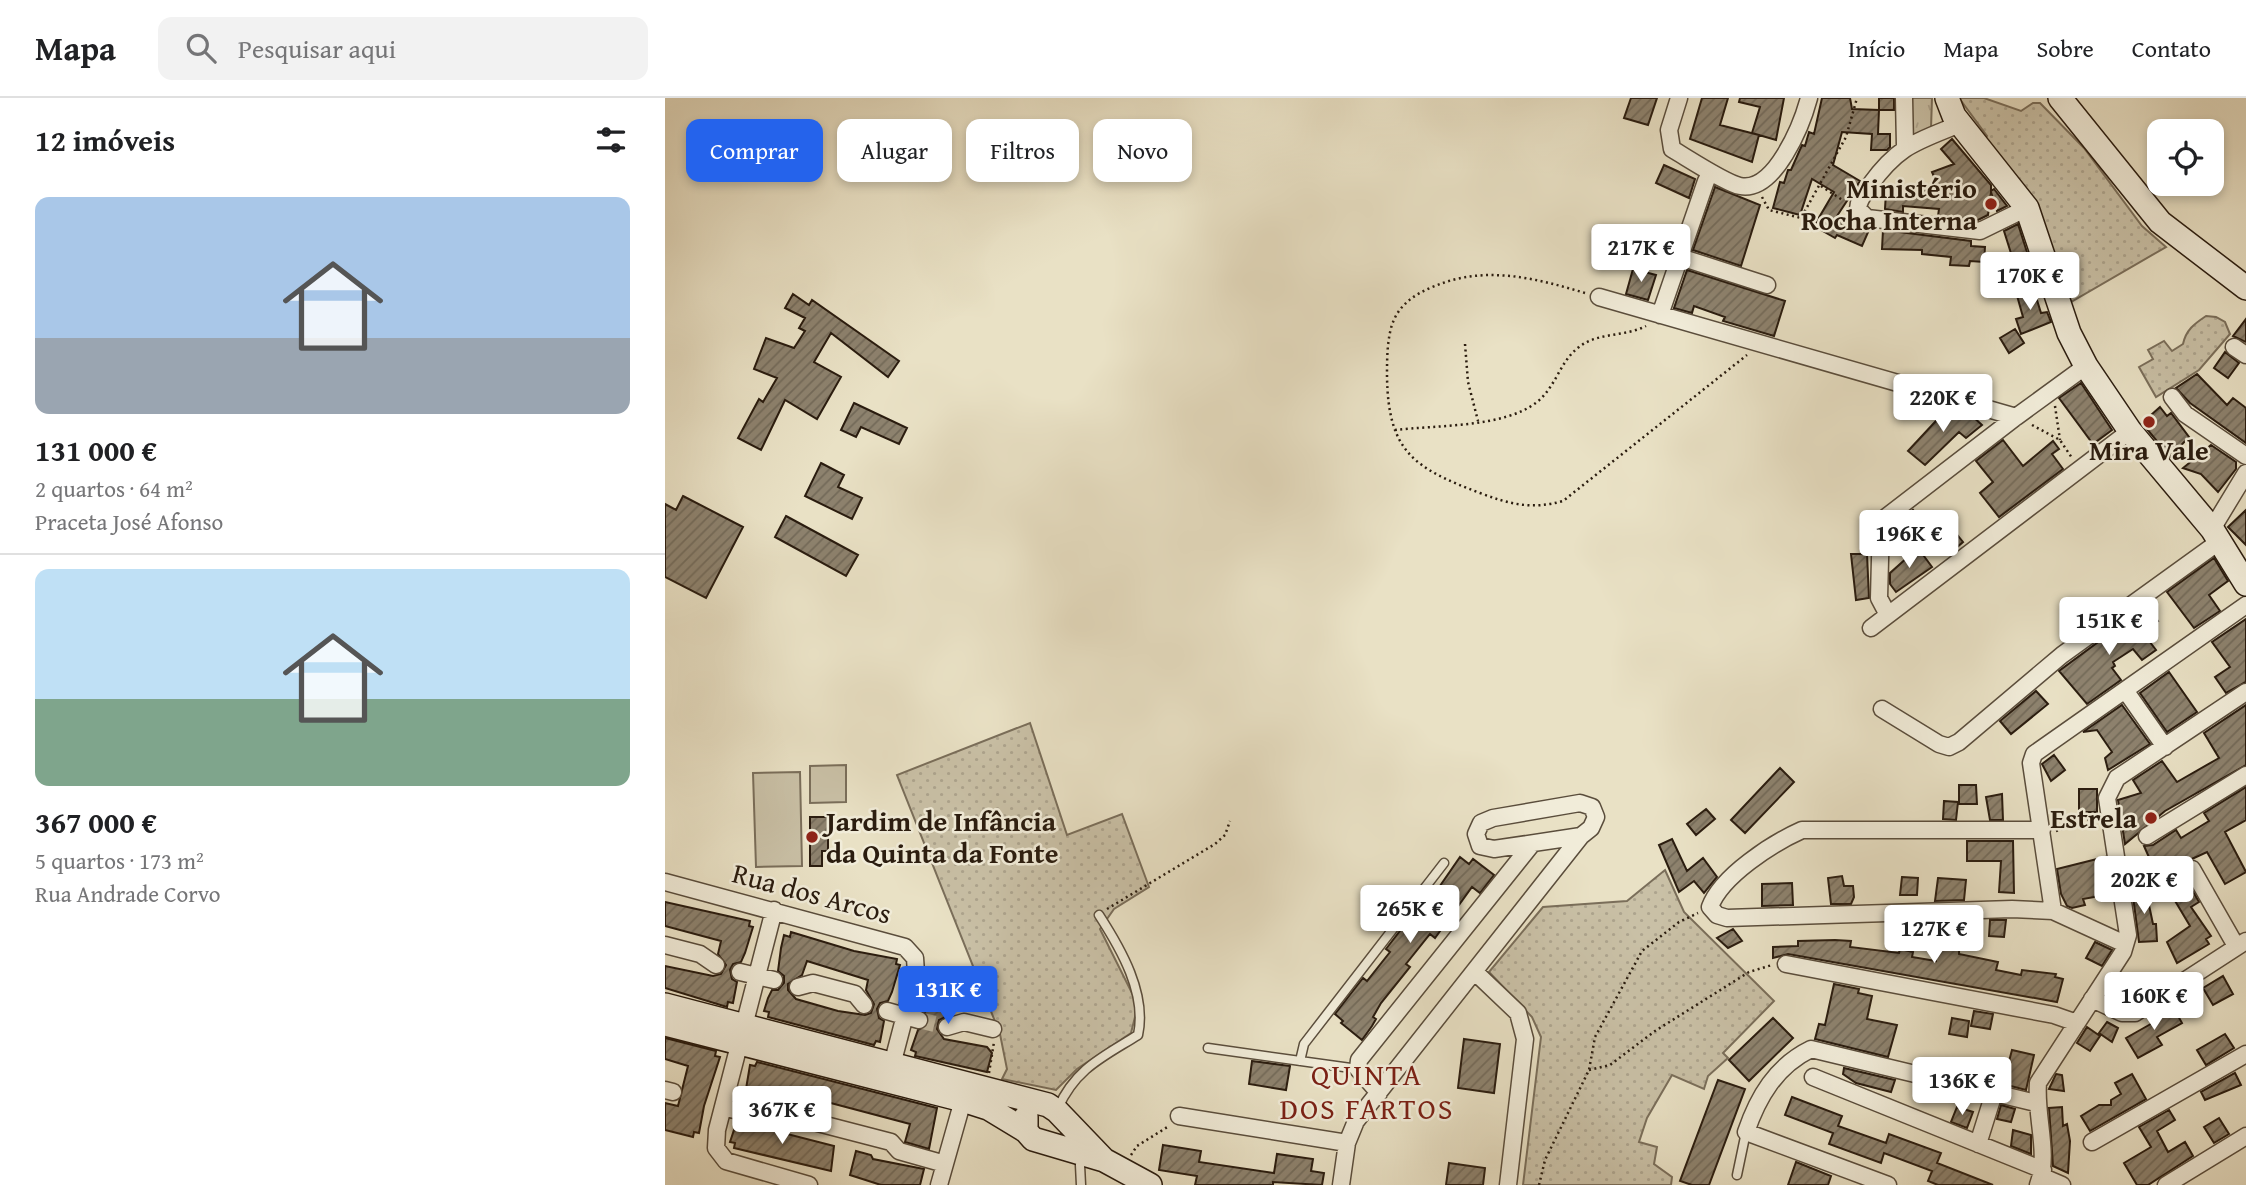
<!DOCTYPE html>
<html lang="pt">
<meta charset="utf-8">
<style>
body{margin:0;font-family:"Gentium Book Plus",serif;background:#f2f2f2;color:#202124;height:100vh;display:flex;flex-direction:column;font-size:26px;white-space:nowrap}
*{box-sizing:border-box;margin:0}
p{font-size:23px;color:#757577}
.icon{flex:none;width:38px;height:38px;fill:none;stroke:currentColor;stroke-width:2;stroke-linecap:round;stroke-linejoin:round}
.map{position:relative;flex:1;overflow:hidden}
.details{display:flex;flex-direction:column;background:#fff;width:665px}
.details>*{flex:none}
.guide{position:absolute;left:21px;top:21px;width:665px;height:63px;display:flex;gap:14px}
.buttons{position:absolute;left:1482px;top:21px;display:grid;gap:14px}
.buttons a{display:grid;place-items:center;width:77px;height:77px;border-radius:14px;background:#fff;box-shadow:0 4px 10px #0003;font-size:35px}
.price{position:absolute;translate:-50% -60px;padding:0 16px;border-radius:7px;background:#fff;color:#222;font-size:23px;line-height:46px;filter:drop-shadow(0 2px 4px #0008)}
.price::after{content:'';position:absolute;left:50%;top:42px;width:21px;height:16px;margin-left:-10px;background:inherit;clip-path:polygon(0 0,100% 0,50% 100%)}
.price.active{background:#2563eb;color:#fff}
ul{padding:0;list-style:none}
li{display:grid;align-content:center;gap:14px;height:371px;padding:0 35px}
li+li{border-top:2px solid #e0e0e0}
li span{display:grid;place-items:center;height:217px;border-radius:14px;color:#555}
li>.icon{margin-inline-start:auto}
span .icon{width:126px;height:126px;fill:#fffc;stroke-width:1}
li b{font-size:30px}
h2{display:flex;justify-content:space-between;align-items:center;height:84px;padding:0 35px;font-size:30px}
.chip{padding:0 24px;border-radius:14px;background:#fff;box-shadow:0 4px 10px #0003;font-size:24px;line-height:63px}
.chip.active{background:#2563eb;color:#fff}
header{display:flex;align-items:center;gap:42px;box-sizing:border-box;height:98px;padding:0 35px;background:#fff;border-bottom:2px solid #e0e0e0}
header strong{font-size:33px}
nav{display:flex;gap:38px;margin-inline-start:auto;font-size:24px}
.search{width:490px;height:63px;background:#f2f2f2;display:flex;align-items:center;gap:18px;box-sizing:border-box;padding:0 24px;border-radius:14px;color:#757577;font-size:26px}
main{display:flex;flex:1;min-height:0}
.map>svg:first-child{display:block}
</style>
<header>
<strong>Mapa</strong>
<div class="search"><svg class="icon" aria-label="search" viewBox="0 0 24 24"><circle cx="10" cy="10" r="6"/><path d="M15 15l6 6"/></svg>Pesquisar aqui</div>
<nav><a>Início</a><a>Mapa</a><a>Sobre</a><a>Contato</a></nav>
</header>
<main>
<section class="details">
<h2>12 imóveis<svg class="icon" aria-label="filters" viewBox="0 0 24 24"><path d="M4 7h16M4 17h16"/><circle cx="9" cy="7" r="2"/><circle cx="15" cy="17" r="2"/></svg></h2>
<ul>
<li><span style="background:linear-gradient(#a9c7e8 65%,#9aa5b1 0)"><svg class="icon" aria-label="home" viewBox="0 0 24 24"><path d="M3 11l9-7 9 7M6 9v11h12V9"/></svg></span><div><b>131 000 €</b><p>2 quartos · 64 m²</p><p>Praceta José Afonso</p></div></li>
<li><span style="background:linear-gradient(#bfe0f5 60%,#7fa58c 0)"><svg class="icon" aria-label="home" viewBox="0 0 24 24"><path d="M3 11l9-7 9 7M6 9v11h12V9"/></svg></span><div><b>367 000 €</b><p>5 quartos · 173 m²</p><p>Rua Andrade Corvo</p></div></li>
</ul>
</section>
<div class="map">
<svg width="1581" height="1087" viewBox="0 0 1581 1087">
<defs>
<pattern id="grass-dots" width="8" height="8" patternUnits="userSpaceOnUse" patternTransform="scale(1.75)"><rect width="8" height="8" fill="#c9c0a6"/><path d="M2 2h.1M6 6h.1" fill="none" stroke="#ada48e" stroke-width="1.8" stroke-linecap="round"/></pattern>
<pattern id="park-tufts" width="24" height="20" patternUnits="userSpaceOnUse" patternTransform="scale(1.75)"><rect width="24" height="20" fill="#c9c0a6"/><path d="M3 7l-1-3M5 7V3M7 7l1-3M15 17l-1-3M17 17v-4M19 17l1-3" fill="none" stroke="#ada48e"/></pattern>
<pattern id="building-hatch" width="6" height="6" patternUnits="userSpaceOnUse" patternTransform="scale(1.75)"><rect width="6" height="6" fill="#8d826e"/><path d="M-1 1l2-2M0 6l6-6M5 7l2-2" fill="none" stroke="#736a59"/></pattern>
</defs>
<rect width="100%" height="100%" fill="#e9e1c5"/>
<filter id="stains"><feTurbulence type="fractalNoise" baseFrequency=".00286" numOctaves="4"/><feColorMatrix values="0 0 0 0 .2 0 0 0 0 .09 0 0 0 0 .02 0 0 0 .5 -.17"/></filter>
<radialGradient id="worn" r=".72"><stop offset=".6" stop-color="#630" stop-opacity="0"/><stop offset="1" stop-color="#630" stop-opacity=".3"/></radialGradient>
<path fill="url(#grass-dots)" stroke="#7a6e5a" stroke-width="2" d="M1294 0H1319L1356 13 1368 5H1375L1419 50 1477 128 1501 149 1406 204 1373 112 1319 42 1322 38Z
M1541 218 1551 219 1560 224 1565 236 1534 272 1491 299 1474 269 1488 261 1483 252 1499 243 1507 253 1518 246C1521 232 1529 226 1541 218Z
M365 625 402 737 457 716 484 789 449 811 435 831 473 907 466 935 412 971 391 992 337 981 342 971 335 936 232 677Z
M1000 772 1019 814 1109 903 1058 955 1063 960 1043 978 1039 991 1007 977 982 1020 974 1044 992 1049 989 1066 1007 1079 1006 1087H858L876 939 867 919 824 874 878 809 962 803Z"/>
<path fill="url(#park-tufts)" stroke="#7a6e5a" stroke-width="2" d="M1244 0H1267L1266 31 1251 37 1246 35Z"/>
<path fill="#c9c0a6" stroke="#7a6e5a" stroke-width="2" d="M181 667V704L145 705V668Z
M135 674 137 768 91 769 88 675Z"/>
<path fill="url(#building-hatch)" stroke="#2a1c0f" stroke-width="2" fill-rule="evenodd" d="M966 0H992L983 27 959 20Z
M1037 0H1063L1055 27 1094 37 1087 64 1025 41Z
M1075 0H1119L1111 42 1087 35 1095 9 1074 4Z
M1157 0H1185L1187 11 1214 12 1213 36H1225V49L1222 52H1206L1207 36 1177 34 1168 67 1195 83 1172 118 1204 132 1197 148 1172 137 1170 140 1149 128 1169 94 1147 81 1135 117 1108 110 1115 84 1119 85 1123 72H1126L1137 47 1140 48 1144 34 1149 36Z
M1214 0H1229V12H1214Z
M1287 41 1326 87V93L1329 91 1342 108 1332 113 1326 94 1323 117 1313 122 1273 118 1274 111 1238 108V114L1220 111 1221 94 1245 96 1273 88 1267 74 1289 66 1276 51Z
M999 67 1030 81 1024 100 991 85Z
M1050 89 1095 107 1076 168 1028 152Z
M1353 126 1368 173 1359 175 1356 167 1350 168 1339 133Z
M1218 132 1306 143V148L1320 149 1319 164 1305 163 1304 168 1285 167 1286 159 1257 156V152L1217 151Z
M968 171 991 177 983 202 961 196Z
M1022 172 1120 203 1109 238 1058 223 1060 219 1029 208 1027 215 1009 210Z
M1368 189 1376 215 1382 214 1386 224 1356 236 1351 221 1358 219 1351 194Z
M128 196 144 207 147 202 234 263 223 279 166 235 149 264 176 279 152 321 120 302 96 352 73 340 94 301 98 304 112 280 89 271 101 240 129 250 140 233 134 230 140 220 120 210Z
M1581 221V244L1568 238Z
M1350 231 1359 245 1344 255 1335 240Z
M1560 254 1574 265 1563 280 1549 270Z
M1532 276 1562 307 1568 300 1581 310V345L1525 305 1511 290Z
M1416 285 1447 332 1428 346 1394 300Z
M189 305 242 330 234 346 196 329 191 339 176 332Z
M1495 309 1502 318 1506 315 1524 339 1505 359 1477 325Z
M1283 310 1306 317 1317 327 1301 340 1294 334 1260 367 1243 353Z
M1338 342 1358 368 1388 343 1394 351 1387 356 1398 371 1334 419 1315 395 1328 384 1311 363Z
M1546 347 1571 364V371L1553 394 1536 376 1518 370Z
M156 365 179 377 173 389 197 400 187 421 140 398Z
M18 398 78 429 41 500 0 479V406L11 412Z
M1248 412 1261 428 1247 439 1234 423Z
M1581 412V447L1563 429Z
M121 418 193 457 181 478 110 439Z
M1282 424 1298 444 1285 455 1268 435Z
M1253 450 1267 469 1231 494 1225 486V475Z
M1186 456H1202L1204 500 1191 502Z
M1549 460 1563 483 1544 497 1555 513 1529 530 1502 494Z
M1482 508 1493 523 1478 535 1491 552 1477 562 1468 551 1448 564 1450 568 1447 570 1456 582 1422 606 1394 573Z
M1581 521V584L1561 595 1550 579 1565 569 1547 544Z
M1504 574 1532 614 1502 634 1475 595Z
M1371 593 1383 606 1346 636 1335 623Z
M1457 607 1485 646 1443 672 1440 660 1447 654 1432 632 1418 634Z
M1581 607V667L1500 713 1460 746 1453 702 1476 695 1468 682 1497 663 1512 684 1554 660 1539 635Z
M1389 657 1400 672 1386 683 1377 666Z
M1115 670 1129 684 1080 735 1066 722Z
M1294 687H1311L1312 706H1294Z
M1581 689V722L1560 734 1581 774 1560 786 1542 754 1518 765V776L1534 804 1526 809 1546 838 1541 841 1544 846 1512 865 1502 844 1525 828 1497 781 1494 782 1479 748 1488 747 1511 732 1516 740 1544 723 1539 715Z
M1414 691H1432V714H1414Z
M1337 696 1338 722H1325L1321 699Z
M1279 703 1293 704 1291 722 1278 721Z
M1041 711 1050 721 1031 737 1022 726Z
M145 719H168V734H163V753H157V768H145Z
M1007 741 1022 773 1038 760 1052 779 1039 795 1029 783 1014 794 994 747Z
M1302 743H1348L1349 795 1334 794 1336 763H1302Z
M795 759 804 766 808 761 829 777 815 795 807 789 770 840 765 836 741 866 745 869 716 905 708 919 711 921 707 928 697 942 676 925 678 923 670 916 698 880 702 883 725 854 721 851 745 820 750 824Z
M1440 759 1446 796 1418 801 1420 807 1407 810 1402 808 1396 796 1392 771Z
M1177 778 1179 788H1188L1189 799 1186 806H1166L1163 780Z
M1237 779 1253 780 1252 797H1235Z
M1273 780 1301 782 1299 802 1270 803Z
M1127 785 1128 807 1097 808V786Z
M1480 788 1488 826H1491L1492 843 1474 844 1467 791Z
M0 804 85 823 84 828 88 829 80 855 76 864 68 866 65 872 67 881 72 884 68 905 63 904 62 909 0 890V868L48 878 56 876 61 867 53 856 56 843 0 828Z
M1325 822H1341L1339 839 1324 838Z
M1295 823 1294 856 1333 864 1331 872 1356 877 1357 872 1391 876 1390 879 1398 881 1392 904 1123 856 1108 860V849L1133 848V843L1170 842 1186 843 1185 849 1234 855 1235 851 1248 854 1247 859 1271 863 1272 824Z
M1068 831 1077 843 1063 850 1052 840Z
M126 834 189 853 232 861 231 866 235 867 227 894 223 903 215 905 212 911 214 920 219 923 215 944 211 943 209 947 103 919 104 914 99 913 103 900 107 892H113L119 885V878L113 873 116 850 119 837 125 839ZM142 863 203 882 201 892 209 906 206 915 200 917 173 913 131 901 123 892V886L137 877Z
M1430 844 1447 852 1437 868 1421 860Z
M270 871 307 882 301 903 290 900 283 918 274 922 272 931 279 941 322 949 327 955 322 974 250 958 251 954 246 952 253 932 264 925 259 913Z
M1558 878 1568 896 1548 907 1538 890Z
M1169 886 1194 891 1193 895 1207 898 1202 921 1232 927 1223 959 1150 941 1154 926 1160 927Z
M1507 907 1517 925 1492 939 1497 947 1473 960 1461 940 1491 923 1487 917Z
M1309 913 1328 916 1325 931 1306 928Z
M1108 920 1128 940 1084 983 1064 962Z
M1287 920 1304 923 1302 939 1284 936Z
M1442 924 1453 930 1447 944 1434 935Z
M1422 929 1435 938 1425 953 1412 945Z
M1560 936 1569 950 1541 967 1532 952Z
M0 940 51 953 50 958 55 959 39 1008 34 1035 29 1034 28 1039 0 1032V1005L13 1008 23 968 0 961Z
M799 941 835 946 829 995 793 990Z
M1347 952 1369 957 1361 992 1338 986Z
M1292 961 1325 968 1320 982 1289 975Z
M587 963 625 968 621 992 584 986Z
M92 964 272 1010 264 1051 240 1044 245 1026 128 995 109 992 101 1009 79 1003 85 967 90 968Z
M1179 970 1230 982 1226 994 1191 985 1178 976Z
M1570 975 1576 987 1540 1002 1536 994Z
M1391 976 1397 977 1399 993 1384 991Z
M1467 976 1481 1001 1425 1033 1416 1018 1434 1007H1446V1002L1456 996 1450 985Z
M1053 982 1080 991 1044 1087H1027L1015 1083Z
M1127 999 1177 1018 1173 1028 1221 1045 1224 1036 1276 1055 1272 1065 1328 1087H1273L1263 1083 1267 1073 1219 1055 1216 1065 1164 1046 1168 1035 1120 1017Z
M1336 1007 1350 1011 1346 1024 1332 1021Z
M1292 1009 1308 1014 1302 1030 1286 1024Z
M1397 1009 1398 1028 1402 1026 1405 1043 1403 1075 1388 1068 1384 1010Z
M1504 1012 1510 1022 1492 1033 1503 1054 1520 1044 1528 1058 1483 1087H1472L1459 1065 1486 1049 1474 1029Z
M1554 1020 1564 1036 1549 1045 1539 1029Z
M72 1023 169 1048 166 1073 69 1050 70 1045 65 1044Z
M1348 1032 1366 1037V1056L1346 1048Z
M498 1047 536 1053 534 1064 609 1075 612 1056 648 1061 646 1073 659 1075 657 1087 608 1084V1087H530L532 1078 494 1072Z
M191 1053 206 1057 208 1061 259 1071 255 1087H216L185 1077Z
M1131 1064 1166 1078 1163 1087H1123Z
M784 1065 820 1070 818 1087H781Z"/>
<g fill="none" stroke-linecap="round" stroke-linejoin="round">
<path stroke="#c3baa1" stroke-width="16" stroke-dasharray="16 8" stroke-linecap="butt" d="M254 922 282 929"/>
<g stroke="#5a4d3c" stroke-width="11">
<path id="lane" d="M543 950 693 971
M635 963 639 946 779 765
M393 1010C411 970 438 959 473 937 482 896 456 851 434 817
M415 1067 416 1087
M1072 1077 1081 1034"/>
</g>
<g stroke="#5a4d3c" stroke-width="19">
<path id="street" d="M1014 0 1004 32 1007 51C1021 59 1060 85 1075 88 1110 95 1137 26 1144 0
M1239 0 1240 48
M1295 26C1251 44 1234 47 1205 87 1200 95 1193 102 1193 111L1202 120 1315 133 1362 110
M1015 159 1102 187
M934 199 1351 319 1421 268
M995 217 1041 83
M1569 249 1581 257
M1507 299 1520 316 1581 358
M1547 431 1581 375
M1223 517 1214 500 1216 423 1351 319
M1206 530 1465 333
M1460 592 1500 649
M1217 611 1274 646 1284 649 1294 644 1397 557 1555 443
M915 705 927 709 931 719 926 730 916 738 829 751 815 748 811 736 816 725 828 720Z
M1377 732H1137C1108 745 1056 778 1045 809L1052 817 1062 820 1347 811 1388 813 1460 846
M1482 738 1581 677
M1527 771 1571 848
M0 784 240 849 250 860 251 875 227 967
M109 812 52 1032 51 1050 61 1063 144 1087
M1388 813 1366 665 1369 656 1581 507
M0 847 35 856 51 867
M1121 866 1389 917 1412 925
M75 874 109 882
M810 874 853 915 860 941 843 1087
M133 889 148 885 190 896 199 907
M1427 901 1457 915H1470L1581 843
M222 913 254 922
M282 929 299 924 328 931
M1148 979 1378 1072
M0 992 8 994
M714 995 693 971 694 962 867 746
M58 1009 101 1020 118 1016 226 1044 234 1053 280 1066
M514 1018 682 1045
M1427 1044 1581 956
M1313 1046 1329 995
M1376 1078 1397 1087
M274 1087 300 995
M676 1087 682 1045 691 1023 916 738
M1223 1087 1081 1034C1093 999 1111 968 1146 951L1371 1005
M1373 1087C1385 1056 1370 1018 1373 985L1458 854 1463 837 1442 700 1452 680 1581 594
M1501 1087 1581 1038"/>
</g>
<g stroke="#2a1c0f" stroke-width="26">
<path id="secondary" d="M1282 0 1289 18 1362 110 1404 235 1421 268 1465 333 1547 431 1581 486
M1395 0 1495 124 1581 190
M0 907 383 1007 392 1013 439 1062
M0 926 298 1002 323 1010 361 1033
M361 1019V1033L368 1041 439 1062 485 1087"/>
</g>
<path stroke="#2a1c0f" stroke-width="2.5" stroke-dasharray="2 3.5" stroke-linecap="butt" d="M1156 88 1179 103
M1097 99 1104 112 1136 120 1181 39 1192 0
M920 195C870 180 820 167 770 188 749 196 732 208 726 230 722 246 722 262 722 278 723 354 749 370 815 395 844 406 867 412 898 403L1082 257
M800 246 803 284 813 323
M1390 308 1395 342
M1367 327 1395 342 1407 360
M730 332C771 327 839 330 872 304 891 289 895 263 914 249 933 234 960 239 981 228
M1391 733 1431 719
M442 811 550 746 560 737 565 723
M924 972 945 967 990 933 1084 874 1107 867
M324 975 329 944
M466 1057 472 1048 504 1028
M874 1087 880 1062 924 972 930 939 977 853 1014 824 1033 815"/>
<use href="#lane" stroke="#f1ecd9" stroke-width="8"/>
<use href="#street" stroke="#f1ecd9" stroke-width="16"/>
<use href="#secondary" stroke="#f1ecd9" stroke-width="23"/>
</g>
<g fill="#8f2418" stroke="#f1ecd9" stroke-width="2.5">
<circle cx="1326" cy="106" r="7"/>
<circle cx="1484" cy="324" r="7"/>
<circle cx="1486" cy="720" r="7"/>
<circle cx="147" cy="739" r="7"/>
</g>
<g text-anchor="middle" stroke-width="5" stroke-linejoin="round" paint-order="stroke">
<g font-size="28" font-weight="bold" fill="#2a1c0f" stroke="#f1ecd9" text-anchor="end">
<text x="1312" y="100">Ministério<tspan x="1312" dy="32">Rocha Interna</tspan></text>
<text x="1484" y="362" text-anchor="middle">Mira Vale</text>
<text x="1472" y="730">Estrela</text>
<text x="161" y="733" text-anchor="start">Jardim de Infância<tspan x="161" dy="32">da Quinta da Fonte</tspan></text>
</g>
<g font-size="28" fill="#2a1c0f" stroke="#f1ecd9">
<text transform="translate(147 795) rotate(15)" y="10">Rua dos Arcos</text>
</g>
<g font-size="30" letter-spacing="2" fill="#7a1f14" stroke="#f1ecd9">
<text x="702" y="987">QUINTA<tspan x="702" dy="34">DOS FARTOS</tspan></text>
</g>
</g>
<rect width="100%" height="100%" filter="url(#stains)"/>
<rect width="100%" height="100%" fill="url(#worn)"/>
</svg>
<div class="buttons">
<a><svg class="icon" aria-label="locate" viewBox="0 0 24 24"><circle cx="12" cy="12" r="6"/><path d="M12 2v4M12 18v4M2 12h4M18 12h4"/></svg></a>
</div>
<b class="price" style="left:976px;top:186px">217K €</b>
<b class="price" style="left:1365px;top:214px">170K €</b>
<b class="price" style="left:1278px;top:336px">220K €</b>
<b class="price" style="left:1244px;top:472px">196K €</b>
<b class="price" style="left:1444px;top:559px">151K €</b>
<b class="price" style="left:1479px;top:818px">202K €</b>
<b class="price" style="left:745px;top:847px">265K €</b>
<b class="price" style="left:1269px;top:867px">127K €</b>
<b class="price active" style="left:283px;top:928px">131K €</b>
<b class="price" style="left:1489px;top:934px">160K €</b>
<b class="price" style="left:1297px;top:1019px">136K €</b>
<b class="price" style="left:117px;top:1048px">367K €</b>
<div class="guide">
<a class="chip active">Comprar</a>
<a class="chip">Alugar</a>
<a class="chip">Filtros</a>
<a class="chip">Novo</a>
</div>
</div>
</main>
